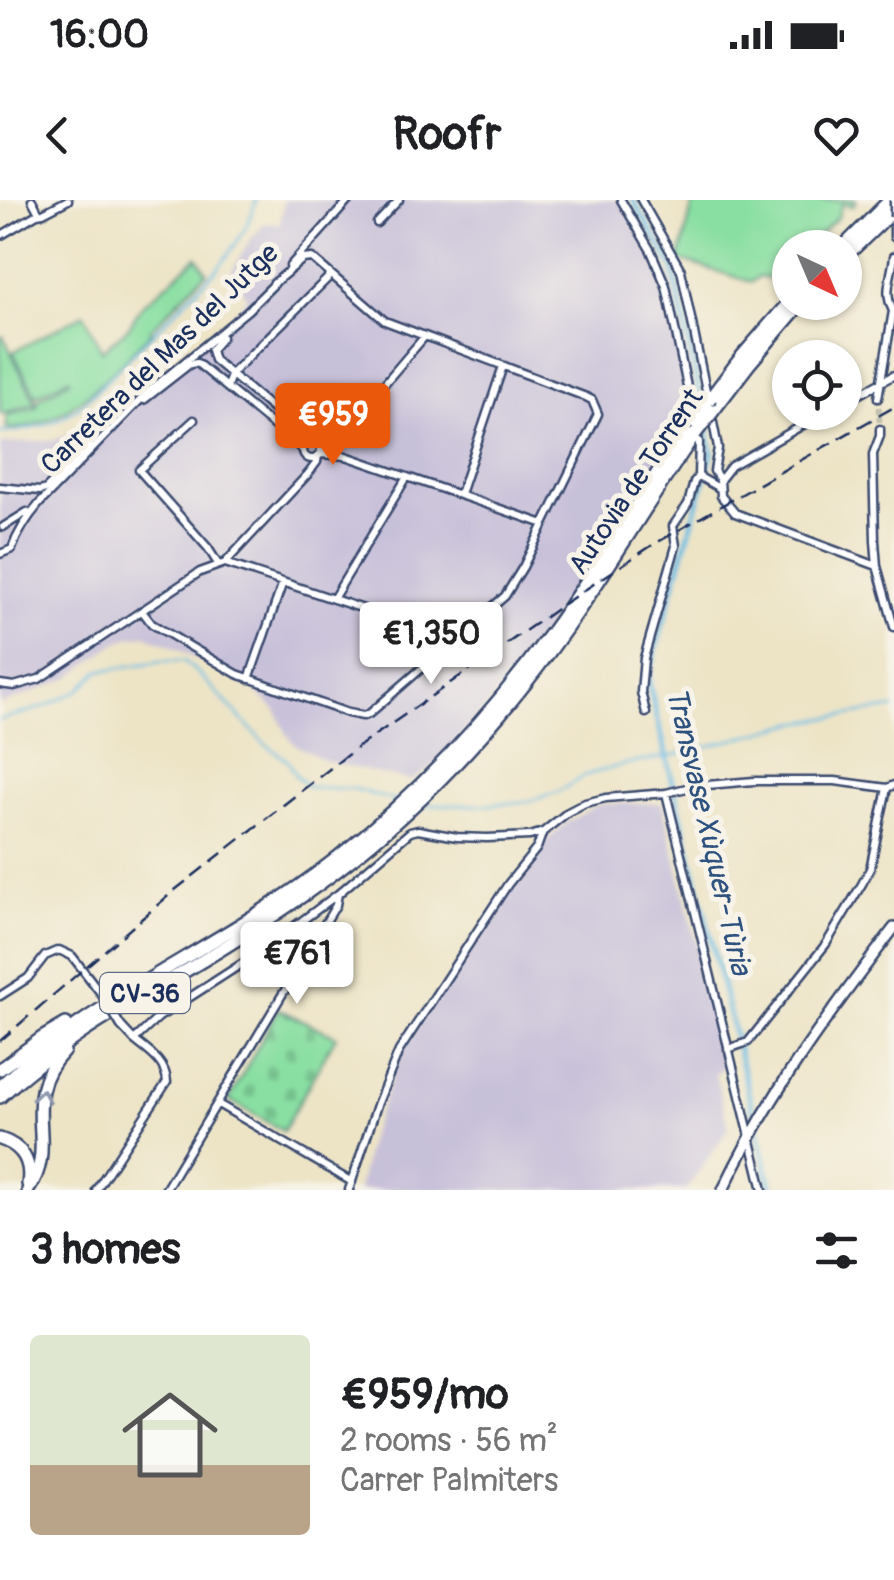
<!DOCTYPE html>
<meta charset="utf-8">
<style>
body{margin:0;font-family:Pangolin,sans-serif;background:#f2f2f2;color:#202124;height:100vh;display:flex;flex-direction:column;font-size:38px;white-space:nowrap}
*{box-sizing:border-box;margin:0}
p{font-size:32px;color:#757577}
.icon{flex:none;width:55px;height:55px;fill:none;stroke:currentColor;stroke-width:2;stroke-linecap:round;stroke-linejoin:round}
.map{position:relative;height:990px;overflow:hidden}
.drawer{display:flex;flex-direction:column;background:#fff;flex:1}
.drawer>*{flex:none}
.needle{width:65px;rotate:136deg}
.buttons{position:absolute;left:772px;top:30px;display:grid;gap:20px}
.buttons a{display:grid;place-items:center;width:90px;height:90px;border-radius:50%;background:#fff;box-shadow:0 2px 8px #0004;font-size:50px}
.price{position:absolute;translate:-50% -85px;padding:0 22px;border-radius:10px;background:#fff;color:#222;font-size:32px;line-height:65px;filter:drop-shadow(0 2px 5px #0008)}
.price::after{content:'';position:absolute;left:50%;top:60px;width:30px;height:22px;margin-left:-15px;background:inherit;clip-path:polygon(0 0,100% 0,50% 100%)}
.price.on{background:#ea580c;color:#fff}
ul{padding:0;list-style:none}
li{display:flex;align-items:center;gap:30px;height:250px;padding:0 30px}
li span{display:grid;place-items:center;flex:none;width:280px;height:200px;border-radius:10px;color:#555}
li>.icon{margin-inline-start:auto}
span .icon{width:120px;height:120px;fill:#fffc;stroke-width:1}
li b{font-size:42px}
h2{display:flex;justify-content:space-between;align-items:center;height:120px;padding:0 30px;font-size:42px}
.status{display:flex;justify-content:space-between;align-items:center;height:70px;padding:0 50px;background:#fff;direction:ltr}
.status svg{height:28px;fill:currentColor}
header{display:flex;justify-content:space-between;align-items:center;height:130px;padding:0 30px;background:#fff;font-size:45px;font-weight:700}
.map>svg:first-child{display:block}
</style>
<div class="status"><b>16:00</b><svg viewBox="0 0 49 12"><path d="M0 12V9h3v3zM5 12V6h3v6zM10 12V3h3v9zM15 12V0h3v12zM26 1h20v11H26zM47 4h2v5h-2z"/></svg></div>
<header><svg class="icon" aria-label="back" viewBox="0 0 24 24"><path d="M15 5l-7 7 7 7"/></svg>Roofr<svg class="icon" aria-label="heart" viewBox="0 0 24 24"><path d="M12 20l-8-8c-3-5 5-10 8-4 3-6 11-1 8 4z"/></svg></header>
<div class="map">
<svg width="894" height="990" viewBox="0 0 894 990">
<defs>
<pattern id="cemetery-stones" width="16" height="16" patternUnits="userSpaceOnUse" patternTransform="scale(2.5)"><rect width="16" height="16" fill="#89dfa2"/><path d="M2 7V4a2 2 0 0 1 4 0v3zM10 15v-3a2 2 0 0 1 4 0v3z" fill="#76c08e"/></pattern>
</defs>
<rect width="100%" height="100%" fill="#f7f3e8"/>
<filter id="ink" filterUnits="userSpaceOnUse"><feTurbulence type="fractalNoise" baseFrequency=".01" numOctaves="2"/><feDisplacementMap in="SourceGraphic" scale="20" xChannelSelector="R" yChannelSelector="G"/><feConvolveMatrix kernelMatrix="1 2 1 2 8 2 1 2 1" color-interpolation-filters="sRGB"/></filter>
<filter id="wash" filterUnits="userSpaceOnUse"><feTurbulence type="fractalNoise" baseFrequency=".0048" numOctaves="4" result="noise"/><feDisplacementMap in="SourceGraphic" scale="40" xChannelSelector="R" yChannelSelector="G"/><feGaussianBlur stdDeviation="2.25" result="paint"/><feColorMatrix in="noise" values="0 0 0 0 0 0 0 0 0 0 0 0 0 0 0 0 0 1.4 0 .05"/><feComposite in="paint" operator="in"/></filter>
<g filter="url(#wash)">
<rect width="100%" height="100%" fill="#ede4c6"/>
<path fill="#c7c0d9" d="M284 0H626L670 78 695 203 528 455 464 533 429 569 411 581 325 561 296 545 287 535 276 510 254 490 168 444 145 435 130 437 113 445 69 478 0 505V244L54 240 96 227 139 189 229 118 247 99 239 84 232 77V70L251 39 264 24 280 23Z
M662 603 726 864 715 874 729 928 686 990H358L369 938 402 851 476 735 542 644 568 622 599 604Z"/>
<path fill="#89dfa2" stroke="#528780" stroke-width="2.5" d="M694 0H856L853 6 842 4 838 17 807 47 790 48V63L773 79 759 76 752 82 679 60Z
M197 57 207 72 151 129V133C109 174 69 227 7 229L6 216 36 207 39 199 70 180 69 178 36 196 13 152 84 114 102 151 129 127 141 107Z
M3 136 36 203 4 214 0 213V137Z"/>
<path fill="url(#cemetery-stones)" stroke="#528780" stroke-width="2.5" d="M278 809 336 836 283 931 229 900Z"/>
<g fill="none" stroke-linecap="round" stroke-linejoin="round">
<path stroke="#69bde5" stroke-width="2.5" d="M0 233C31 230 57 224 83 204L216 70C233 49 250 26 256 0
M0 520 44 507 79 490 99 471 162 461H184L202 477 263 542 288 561 296 576 308 587 354 589 398 602
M421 605H488L529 601 558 592 586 575 626 564 671 556 795 523 894 508"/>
<path stroke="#69bde5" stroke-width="5" d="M633 0 673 68 702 206
M706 222 712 253 649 473V484L772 990"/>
</g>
</g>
<g filter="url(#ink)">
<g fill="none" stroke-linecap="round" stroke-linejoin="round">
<path stroke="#c3c0b1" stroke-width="6" stroke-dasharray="6 3" stroke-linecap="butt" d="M878 198 880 229"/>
<g stroke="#3a4a6e" stroke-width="11">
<path id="minor" d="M32 0 39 13
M621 0 651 51 666 86 694 220
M641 0 681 70 708 200
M894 17V37
M377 23 399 0
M0 36 37 14 43 13 68 0
M290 66 349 0
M222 137 211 150 214 160 311 241
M227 186 232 173 331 75
M878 198 893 111C883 91 892 77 894 56
M144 200 190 164 197 163 303 250
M845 202 894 175
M711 212 718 248 714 271 720 280
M826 212 731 266 720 280 721 296 735 313 877 366
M194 220 139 270 208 348 218 364
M880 229V236L873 254 875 341 877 366 894 427
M303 250a9 9 0 1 1 18 0a9 9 0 1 1-18 0Z
M322 252 326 251 338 238 425 136
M320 254 346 256 544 324
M698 276 719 288
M0 287 40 291 46 289 90 246
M460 294 503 166
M3 327 27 312
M0 354 12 349C18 331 28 317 40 303L149 191 248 110 275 83
M225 363 308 274 317 262 318 256
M333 399 407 277
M142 411 152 424 237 474 348 513 363 516 369 514 505 396 523 367 598 214 592 200 586 197 385 121 312 58 303 59 273 84
M249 479 283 382
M0 484 14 486 39 479 200 372 225 363 439 434 452 444
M646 513 641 492 644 458 676 346 673 326 688 304 694 282 698 276 699 242 697 232
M666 593 763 990
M0 796 28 778 45 756 59 750 72 756 100 792
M121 826 134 840
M728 849 748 842 826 744 862 684 870 669 887 588
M218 904 352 982
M96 990 167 882C166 862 149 852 134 840L159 817 257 754 338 694 410 632 418 630 457 637 487 638 530 636 543 632 568 612 585 603 606 598 666 593 695 586 754 581H835L887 588 894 585
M165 990 336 705 338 694
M349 990 377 905 399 851 508 684 537 648 542 634"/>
</g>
<g stroke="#3a4a6e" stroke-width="14">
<path id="major" d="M723 990C768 895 831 811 894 728"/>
</g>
<g stroke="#3a4a6e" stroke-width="16">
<path id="highway" d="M842 48 890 0
M845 57 894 10
M711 197 742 156 790 101
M714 210 750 163 802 102
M0 869 42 838 66 824
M0 886C99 794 227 744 333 661 418 595 490 517 552 431 601 363 644 291 691 222
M0 897C56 844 121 808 187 770 239 739 290 707 338 670 408 616 471 552 525 484 588 405 638 316 695 234
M0 939C22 946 32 961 28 984
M28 990C61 944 16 901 64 851"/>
</g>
<use href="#minor" stroke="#fff" stroke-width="6"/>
<use href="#major" stroke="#fff" stroke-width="9"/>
<use href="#highway" stroke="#fff" stroke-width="11"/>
<path stroke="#1b2f5e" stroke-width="2.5" stroke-dasharray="15 8" stroke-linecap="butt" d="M0 841 175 690 351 552 568 401 651 346 894 207"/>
<g stroke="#3a4a6e" stroke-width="11" stroke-linecap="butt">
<path id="minor-bridge" d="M894 0V17
M100 792 121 826"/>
</g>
<g stroke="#3a4a6e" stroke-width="16" stroke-linecap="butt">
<path id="highway-bridge" d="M691 222 711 197
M695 234 714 210"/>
</g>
<use href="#minor-bridge" stroke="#fff" stroke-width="6"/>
<use href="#highway-bridge" stroke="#fff" stroke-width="11"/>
</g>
<defs><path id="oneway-chevron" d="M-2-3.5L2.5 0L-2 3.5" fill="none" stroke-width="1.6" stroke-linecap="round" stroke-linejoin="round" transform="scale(2.5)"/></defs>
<use stroke="#8d97ae" href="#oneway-chevron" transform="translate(42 896) rotate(-81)"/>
</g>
<g text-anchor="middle" stroke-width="10" stroke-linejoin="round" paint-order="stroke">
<rect fill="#f7f3e8" stroke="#5d6a87" stroke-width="2.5" x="100" y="773" width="90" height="40" rx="8"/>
<g font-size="25" font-weight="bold" fill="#1b2f5e">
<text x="145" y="802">CV-36</text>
</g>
<g font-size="28" fill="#1b2f5e" stroke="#f7f3e8">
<text transform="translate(159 158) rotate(-44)" y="10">Carretera del Mas del Jutge</text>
<text transform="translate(635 281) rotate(-56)" y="10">Autovia de Torrent</text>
</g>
<g font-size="30" font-style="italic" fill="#2e5280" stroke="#f7f3e8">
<text transform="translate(709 631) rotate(77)" y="10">Transvase Xùquer-Tùria</text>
</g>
</g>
</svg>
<div class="buttons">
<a><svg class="needle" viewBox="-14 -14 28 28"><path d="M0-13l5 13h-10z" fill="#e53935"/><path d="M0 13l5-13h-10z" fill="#757577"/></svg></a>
<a><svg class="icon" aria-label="locate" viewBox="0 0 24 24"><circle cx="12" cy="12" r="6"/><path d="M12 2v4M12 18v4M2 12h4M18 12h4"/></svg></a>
</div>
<b class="price on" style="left:333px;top:268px">€959</b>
<b class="price" style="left:431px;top:487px">€1,350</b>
<b class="price" style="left:297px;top:807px">€761</b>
</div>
<section class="drawer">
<h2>3 homes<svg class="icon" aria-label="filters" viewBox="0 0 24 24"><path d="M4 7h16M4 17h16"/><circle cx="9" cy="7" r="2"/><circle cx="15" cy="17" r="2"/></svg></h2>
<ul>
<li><span style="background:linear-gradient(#dfe7d0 65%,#b9a48a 0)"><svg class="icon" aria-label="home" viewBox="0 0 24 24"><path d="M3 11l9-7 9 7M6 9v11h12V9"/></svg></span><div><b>€959/mo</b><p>2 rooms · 56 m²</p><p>Carrer Palmiters</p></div></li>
</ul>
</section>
